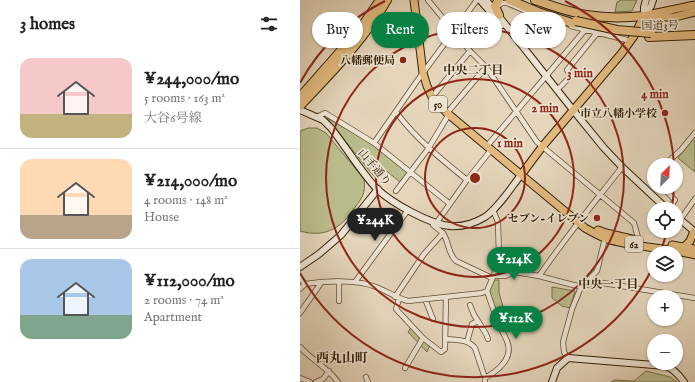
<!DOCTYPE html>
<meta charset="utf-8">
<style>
body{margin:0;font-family:"IM FELL English","Noto Serif JP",serif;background:#f2f2f2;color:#222;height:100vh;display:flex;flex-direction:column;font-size:15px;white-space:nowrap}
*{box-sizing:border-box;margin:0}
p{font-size:13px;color:#767676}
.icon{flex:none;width:22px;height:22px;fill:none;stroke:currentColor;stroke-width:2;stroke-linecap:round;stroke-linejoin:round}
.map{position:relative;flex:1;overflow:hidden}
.drawer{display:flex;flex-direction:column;background:#fff;width:300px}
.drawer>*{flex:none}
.banner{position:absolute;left:12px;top:12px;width:323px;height:36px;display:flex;gap:8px}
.needle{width:26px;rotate:24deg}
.fabs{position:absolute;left:347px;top:158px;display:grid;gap:8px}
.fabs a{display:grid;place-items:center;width:36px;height:36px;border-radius:50%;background:#fff;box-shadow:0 1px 3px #0004;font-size:20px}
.price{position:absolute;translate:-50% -34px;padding:0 9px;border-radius:14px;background:#0b8043;color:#fff;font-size:13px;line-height:26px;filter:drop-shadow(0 1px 2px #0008)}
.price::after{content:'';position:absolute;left:50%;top:24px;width:12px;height:9px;margin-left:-6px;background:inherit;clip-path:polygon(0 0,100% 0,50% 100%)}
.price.selected{background:#222;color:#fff}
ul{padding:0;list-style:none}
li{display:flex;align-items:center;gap:12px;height:100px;padding:0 20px}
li+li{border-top:1px solid #e0e0e0}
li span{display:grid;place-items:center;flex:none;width:112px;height:80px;border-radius:12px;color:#555}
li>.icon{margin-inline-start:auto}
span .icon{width:48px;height:48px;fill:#fffc;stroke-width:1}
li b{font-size:17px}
h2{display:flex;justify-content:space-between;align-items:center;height:48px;padding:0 20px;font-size:17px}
.tag{padding:0 14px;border-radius:18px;background:#fff;box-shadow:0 1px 3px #0004;font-size:14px;line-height:36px}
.tag.selected{background:#0b8043;color:#fff}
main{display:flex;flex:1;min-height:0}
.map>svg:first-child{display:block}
</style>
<main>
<section class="drawer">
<h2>3 homes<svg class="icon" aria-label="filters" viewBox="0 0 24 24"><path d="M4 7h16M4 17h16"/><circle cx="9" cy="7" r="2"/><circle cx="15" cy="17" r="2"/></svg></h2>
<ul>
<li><span style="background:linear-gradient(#f6c9c9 70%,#c2b280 0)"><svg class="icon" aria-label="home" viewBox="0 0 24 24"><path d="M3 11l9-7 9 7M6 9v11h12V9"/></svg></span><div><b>¥244,000/mo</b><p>5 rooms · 163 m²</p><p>大谷6号線</p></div></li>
<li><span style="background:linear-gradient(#ffd9b3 70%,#b9a48a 0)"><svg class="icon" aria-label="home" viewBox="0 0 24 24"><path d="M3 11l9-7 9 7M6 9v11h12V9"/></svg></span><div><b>¥214,000/mo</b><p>4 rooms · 148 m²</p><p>House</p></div></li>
<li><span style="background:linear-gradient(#a9c7e8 70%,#7fa58c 0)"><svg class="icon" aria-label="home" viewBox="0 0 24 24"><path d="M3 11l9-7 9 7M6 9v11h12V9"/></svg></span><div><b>¥112,000/mo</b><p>2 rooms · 74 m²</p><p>Apartment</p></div></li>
</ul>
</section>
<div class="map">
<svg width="395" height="382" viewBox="0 0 395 382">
<rect width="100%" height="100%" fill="#e4d5bb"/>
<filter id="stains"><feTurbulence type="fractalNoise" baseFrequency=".005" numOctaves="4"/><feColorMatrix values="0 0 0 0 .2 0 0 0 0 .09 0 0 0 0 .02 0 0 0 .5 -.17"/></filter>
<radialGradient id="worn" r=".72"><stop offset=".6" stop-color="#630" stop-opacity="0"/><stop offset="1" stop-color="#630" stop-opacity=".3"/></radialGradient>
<path fill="#babc8c" stroke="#776e48" d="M320 0H337L332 11 315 12 317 2 320 1Z
M27 118 73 144 108 172 100 182 84 169 76 178 71 173Z
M8 128H17L26 133 64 179C66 194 62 198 53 210 40 229 24 238 0 231V131Z
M395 136V172L378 158Z
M193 280H199V293L203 306 195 308 189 291Z
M252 287 275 291 270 308 262 306 252 298Z
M111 327 130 345 127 352 108 332Z
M346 371 370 377 377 382H311L314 380 334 381Z"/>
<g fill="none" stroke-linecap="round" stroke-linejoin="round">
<g stroke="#604d32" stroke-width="6">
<path id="street" d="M128 0 170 51 186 67 237 142 334 223 339 241
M198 6 202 3H207L240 17 261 24
M271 26 331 41
M257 90 271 76 267 70 297 33
M132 97 170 51
M96 112C116 139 141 159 167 180
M147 113 186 67
M17 117 25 113 74 143 150 204
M74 143 117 81 177 0
M187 146 285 30
M369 165 370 160 381 150 395 133
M365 187 366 191 375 200 369 209
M96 191 128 149 149 114
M380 220 395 199
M143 233C149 242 148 254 156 261L192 278
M194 275 199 276H205L215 272 239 276 281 287 297 282 395 298
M239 276C265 238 294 203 322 167
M0 278 5 284
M39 282V301
M55 282 108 210
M0 289 5 284C24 281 58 279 76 287 87 291 96 298 108 301L182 293 187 291 194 275 199 256 198 222 193 210
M95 297 124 254 143 233 133 225 137 222 167 180 191 150
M99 299 96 309 123 338 141 352 145 349 146 297
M125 299 133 319
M0 313 21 283
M178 321 186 334 188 339
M146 339C156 340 168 339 175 348L185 378V382
M167 342 172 324 178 321 174 315 170 305
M0 347C12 360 28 368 38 382
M268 358 264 352 263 342 272 309 281 287 297 271 305 238
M105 368 123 338
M66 377 68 382
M0 378 10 382
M185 378C199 370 214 358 207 341 205 336 202 331 200 327 195 315 191 303 187 291
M16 382 23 379 29 371"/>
</g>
<g stroke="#342005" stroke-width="8">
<path id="secondary" d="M180 0 202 25
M186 0 273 110 304 148 322 167 367 209
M344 16 351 6 353 0
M344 16V7L346 0
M0 110 23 120 31 128C46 147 61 172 77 189 92 203 129 224 150 226 162 227 175 223 185 217 199 207 210 189 221 175
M376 216 395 232
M0 267 19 254 41 235 78 189
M252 382 257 368 268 358 366 366C374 369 379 375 384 382"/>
</g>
<g stroke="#342005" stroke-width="9">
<path id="primary" d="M114 0 123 73 127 86 132 97 147 113 285 228C292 232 299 236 307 239 335 248 366 247 395 255
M344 16C361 11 378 9 395 5
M351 17H375L395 12
M221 175 242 147 321 54 334 36 344 16
M298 230 306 233 336 240
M372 245 395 249
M385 246 390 241 394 231"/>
</g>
<g stroke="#342005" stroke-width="10">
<path id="highway" d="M210 0 238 12 275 24
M235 0C252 6 269 12 286 15 305 18 325 18 344 16
M199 15 195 6 199 0
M349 37 395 35
M0 97 60 29 80 0
M0 106C31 73 64 40 87 0"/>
</g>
<use href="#street" stroke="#ede4d3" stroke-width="4.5"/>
<use href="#secondary" stroke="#ede4d3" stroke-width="6"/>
<use href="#primary" stroke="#e2ba7e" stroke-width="7"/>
<use href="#highway" stroke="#e2ba7e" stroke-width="8"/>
<g stroke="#342005" stroke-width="10" stroke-linecap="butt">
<path id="highway-bridge" d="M276 21 317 30 351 33"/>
</g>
<use href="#highway-bridge" stroke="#e2ba7e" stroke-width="8"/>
</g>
<g fill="none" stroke="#8f2418" stroke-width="2">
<circle cx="175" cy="178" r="50"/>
<circle cx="175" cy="178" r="99"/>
<circle cx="175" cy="178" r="149"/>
<path d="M374 188A199 199 0 0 1 372 207M367 231A199 199 0 0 1 360 253M354 265A199 199 0 0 1 0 273M0 83A199 199 0 0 1 85 1M265 1A199 199 0 0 1 374 164"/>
</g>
<g fill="#8f2418" stroke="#ede4d3" stroke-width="1.5">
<circle cx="103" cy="60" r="4"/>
<circle cx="365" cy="113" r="4"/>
<circle cx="297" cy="218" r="4"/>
</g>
<g text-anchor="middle" stroke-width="3.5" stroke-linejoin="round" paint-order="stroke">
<g fill="#ede4d3" stroke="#6c5b43" stroke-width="1">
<rect x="129" y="96" width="18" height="16" rx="3"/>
<rect x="325" y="236" width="18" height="16" rx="3"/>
</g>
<g font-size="10" font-weight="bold" fill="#342005">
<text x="138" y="108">50</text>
<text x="334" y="248">62</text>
</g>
<g font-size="11" fill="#342005" stroke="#ede4d3">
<text transform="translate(360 25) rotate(-1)" y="4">国道3号</text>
<text transform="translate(75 167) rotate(50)" y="4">山手通り</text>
</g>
<g font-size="11" font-weight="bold" fill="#342005" stroke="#ede4d3" text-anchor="end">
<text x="95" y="64">八幡郵便局</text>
<text x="357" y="117">市立八幡小学校</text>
<text x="289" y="222">セブン-イレブン</text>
</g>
<g font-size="12" font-weight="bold" fill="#342005" stroke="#ede4d3">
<text x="173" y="74">中央二丁目</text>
<text x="308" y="288">中央一丁目</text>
</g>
<g font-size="13" font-weight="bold" fill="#342005" stroke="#ede4d3">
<text x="42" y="362">西丸山町</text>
</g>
</g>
<circle cx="175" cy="178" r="6" fill="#8f2418" stroke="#ede4d3" stroke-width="2"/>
<g font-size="12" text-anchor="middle" font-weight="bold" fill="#8f2418" stroke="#ede4d3" stroke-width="3.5" stroke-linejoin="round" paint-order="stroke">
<text x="280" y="77">3 min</text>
<text x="355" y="98">4 min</text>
<text x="245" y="112">2 min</text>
<text x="210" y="147">1 min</text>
</g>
<rect width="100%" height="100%" filter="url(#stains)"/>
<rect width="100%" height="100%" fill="url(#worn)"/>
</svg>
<div class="fabs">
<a><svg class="needle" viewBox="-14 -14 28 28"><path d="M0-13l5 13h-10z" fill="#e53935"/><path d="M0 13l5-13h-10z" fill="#767676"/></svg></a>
<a><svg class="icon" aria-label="locate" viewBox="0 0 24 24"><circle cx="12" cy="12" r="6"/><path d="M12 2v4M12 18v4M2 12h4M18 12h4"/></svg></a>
<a><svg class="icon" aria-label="layers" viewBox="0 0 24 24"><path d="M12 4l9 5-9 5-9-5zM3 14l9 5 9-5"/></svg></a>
<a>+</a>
<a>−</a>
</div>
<b class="price selected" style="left:75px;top:242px">¥244K</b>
<b class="price" style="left:214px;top:281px">¥214K</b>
<b class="price" style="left:216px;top:340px">¥112K</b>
<div class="banner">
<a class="tag">Buy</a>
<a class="tag selected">Rent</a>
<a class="tag">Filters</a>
<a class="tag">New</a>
</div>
</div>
</main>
